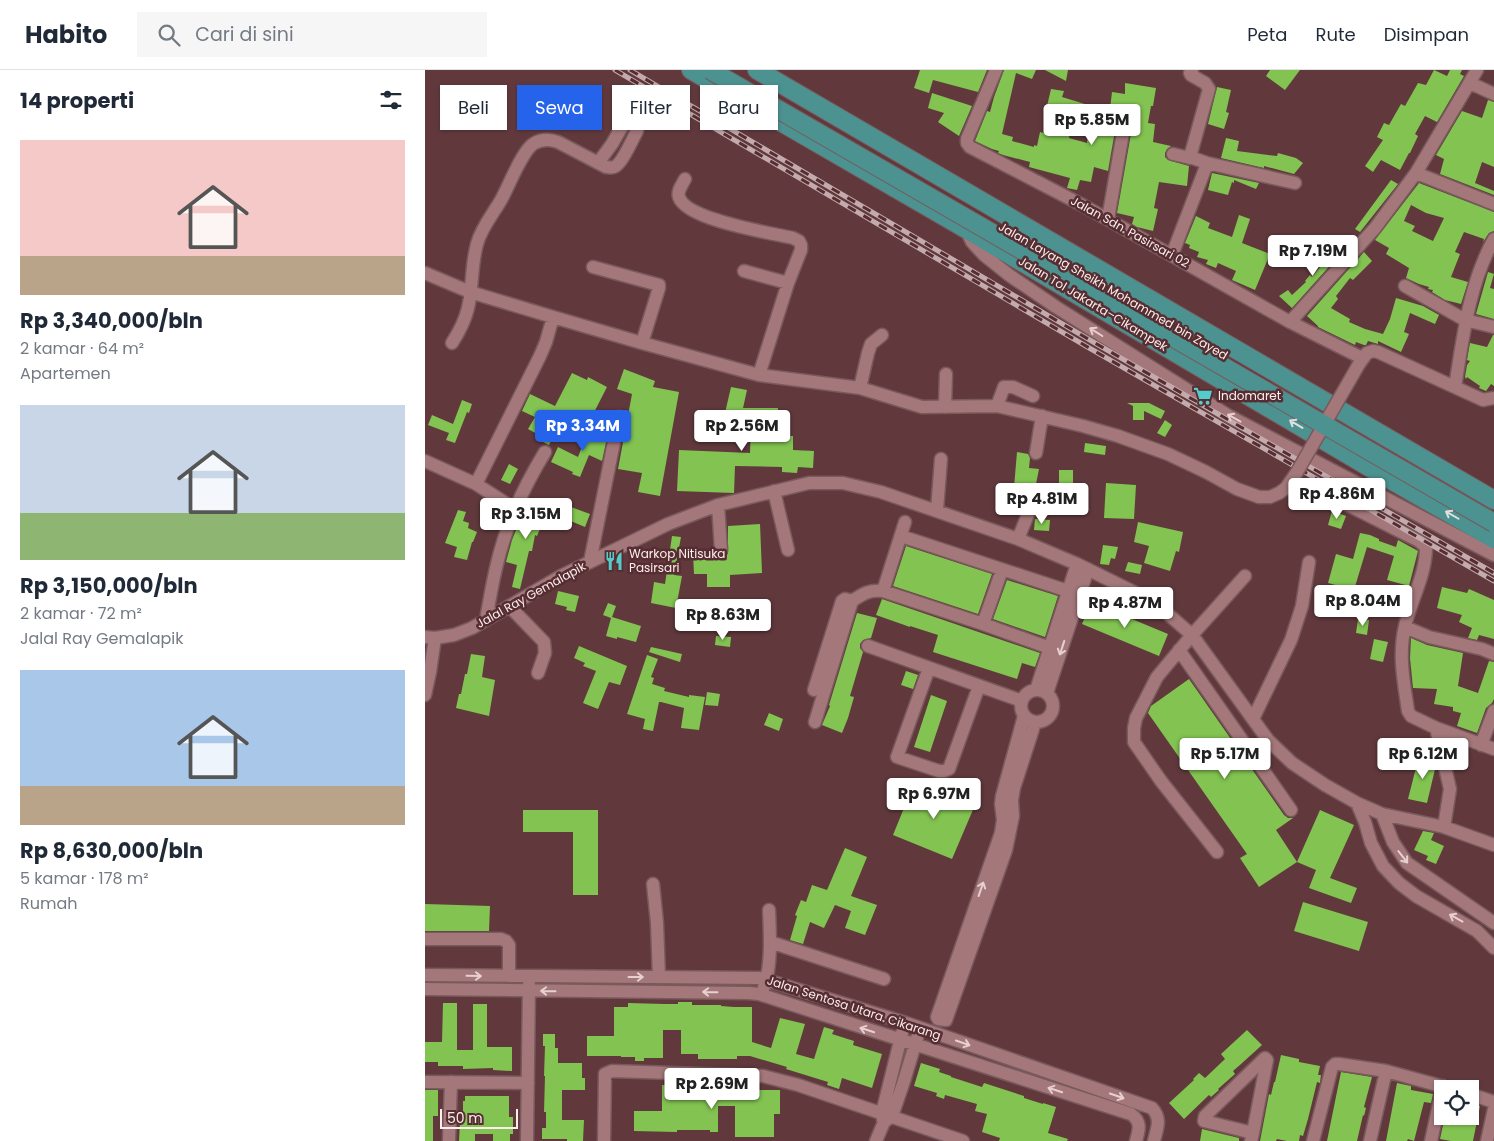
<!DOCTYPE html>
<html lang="id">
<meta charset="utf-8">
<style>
body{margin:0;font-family:Poppins,sans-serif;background:#f6f6f7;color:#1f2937;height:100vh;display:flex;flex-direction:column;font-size:19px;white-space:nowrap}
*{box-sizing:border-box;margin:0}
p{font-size:16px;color:#747a83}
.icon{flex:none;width:28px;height:28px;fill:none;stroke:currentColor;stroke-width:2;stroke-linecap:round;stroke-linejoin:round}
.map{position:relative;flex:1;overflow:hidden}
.panel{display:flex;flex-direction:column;background:#fff;width:425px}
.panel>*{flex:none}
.top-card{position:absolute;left:15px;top:15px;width:475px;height:45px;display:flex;gap:10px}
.buttons{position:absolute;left:1009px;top:1010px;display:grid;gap:10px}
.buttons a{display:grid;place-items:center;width:45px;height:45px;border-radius:0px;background:#fff;box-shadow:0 1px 4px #0004;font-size:25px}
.scale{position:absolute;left:15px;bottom:12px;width:78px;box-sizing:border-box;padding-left:5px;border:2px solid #fdeded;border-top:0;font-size:14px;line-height:18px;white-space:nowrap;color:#fdeded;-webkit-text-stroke:4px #562e32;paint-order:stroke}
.price{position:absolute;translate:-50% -42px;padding:0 11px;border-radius:5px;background:#fff;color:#222;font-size:16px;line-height:32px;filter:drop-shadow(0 1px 2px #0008)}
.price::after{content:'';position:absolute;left:50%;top:30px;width:15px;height:11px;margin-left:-8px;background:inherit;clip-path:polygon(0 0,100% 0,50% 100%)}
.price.on{background:#2563eb;color:#fff}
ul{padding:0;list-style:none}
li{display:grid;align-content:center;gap:10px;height:265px;padding:0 20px}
li span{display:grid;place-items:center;height:155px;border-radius:0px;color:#555}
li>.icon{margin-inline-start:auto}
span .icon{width:90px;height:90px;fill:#fffc;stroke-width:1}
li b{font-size:21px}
h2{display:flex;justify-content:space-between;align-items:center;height:60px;padding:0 20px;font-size:21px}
.chip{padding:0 18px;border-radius:0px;background:#fff;box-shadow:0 1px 4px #0004;font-size:18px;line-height:45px}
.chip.on{background:#2563eb;color:#fff}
header{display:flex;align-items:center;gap:30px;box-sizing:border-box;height:70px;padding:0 25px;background:#fff;border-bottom:1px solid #e0e1e3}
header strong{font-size:24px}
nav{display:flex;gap:28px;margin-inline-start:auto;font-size:18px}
.search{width:350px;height:45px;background:#f6f6f7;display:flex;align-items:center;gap:12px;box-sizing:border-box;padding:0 18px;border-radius:0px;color:#747a83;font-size:19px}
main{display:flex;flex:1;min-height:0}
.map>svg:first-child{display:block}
</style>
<header>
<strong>Habito</strong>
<div class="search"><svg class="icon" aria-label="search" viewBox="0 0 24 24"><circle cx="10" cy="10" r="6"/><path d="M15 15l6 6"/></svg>Cari di sini</div>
<nav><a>Peta</a><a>Rute</a><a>Disimpan</a></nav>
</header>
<main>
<section class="panel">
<h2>14 properti<svg class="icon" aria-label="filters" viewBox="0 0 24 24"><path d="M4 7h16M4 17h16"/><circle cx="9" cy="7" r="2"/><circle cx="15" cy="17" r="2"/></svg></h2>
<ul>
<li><span style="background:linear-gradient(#f6c9c9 75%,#b9a48a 0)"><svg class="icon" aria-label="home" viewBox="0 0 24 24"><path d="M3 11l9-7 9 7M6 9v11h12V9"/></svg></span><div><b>Rp 3,340,000/bln</b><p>2 kamar · 64 m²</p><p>Apartemen</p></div></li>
<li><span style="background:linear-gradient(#c9d6e8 70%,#8fb573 0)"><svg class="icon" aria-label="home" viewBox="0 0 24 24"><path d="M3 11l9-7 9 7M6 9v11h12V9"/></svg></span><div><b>Rp 3,150,000/bln</b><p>2 kamar · 72 m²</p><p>Jalal Ray Gemalapik</p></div></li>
<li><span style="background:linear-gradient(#a9c7e8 75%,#b9a48a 0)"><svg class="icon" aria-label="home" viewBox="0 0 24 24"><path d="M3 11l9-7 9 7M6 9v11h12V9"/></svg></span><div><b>Rp 8,630,000/bln</b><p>5 kamar · 178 m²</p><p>Rumah</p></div></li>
</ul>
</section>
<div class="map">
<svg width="1069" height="1071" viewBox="0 0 1069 1071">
<rect width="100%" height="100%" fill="#61393d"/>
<path fill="#82c351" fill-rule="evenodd" d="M495 0H562L553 22 508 10 504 23 489 18Z
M579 0H611L607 9 591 3 577 64 588 67 587 71 609 77V75L612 76 615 62 623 64 629 37 622 36 626 19 639 21 637 27 663 35 658 49 649 46 644 68 662 73 663 59 675 60 680 38 685 39 687 22 700 24V13L731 18 728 36H726L723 53 730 54 728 72 746 76 742 79 740 83V87L743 90 764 96 762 116 734 112 729 138 733 139 728 161 712 157 707 154 709 147 692 143 707 58 706 54 704 50 697 49 693 51 691 55 683 101 669 97 666 112 655 110 652 120 642 118 645 108 604 97 605 92 578 85 573 83 574 81 567 79 550 71 562 41 565 42 569 27Z
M620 0H643L641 11Z
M845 0H875L860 20 841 6Z
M1009 0 1022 6 1025 0H1037L1035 4 1039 6 1012 52 1000 46 990 64 993 66 985 83H984L975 100 956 90 948 102 940 96 958 70 952 67 959 53 964 55 976 34 980 36 993 13 1001 15Z
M792 17 806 20 801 42 804 43 799 59 783 54Z
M507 23 547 36 534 66 513 52 519 43 503 38Z
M1063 30 1069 32V97L1057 92 1050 113 1069 121V125L1015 104 1019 89 1011 85 1037 41 1057 48Z
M801 68 814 71 812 81 852 86 853 83 871 88 878 93 869 104 839 96V98L796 88Z
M787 103 834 113 831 119 809 110V113L807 112 803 125 783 120Z
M966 110 973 114 935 162 930 159Z
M994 113 1069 142V161L1064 163 1058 172 1059 169 1039 162 1030 182 1035 184 1026 207 1043 212 1036 234 1020 230 1007 222 1008 220 1003 219 1004 217 994 214 981 208 984 198 961 184 964 178 950 170ZM986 135 1001 143 1019 148 1008 171 987 161 990 156 979 151Z
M814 145 825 149 817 173 845 184 830 220 807 210 811 201 793 193 791 198 781 194 783 190 772 187 774 182 764 178 765 175 760 173 771 146 785 153 783 158 807 167Z
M923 166 927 171 867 238 854 226 863 220 867 225 881 212 880 211 885 205 887 207 900 191 902 192Z
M939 182 947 191 928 210 925 208 911 226 913 229 906 238 925 249 924 252 940 259 958 264 965 249 971 228 998 236 1014 245 1010 254 985 243 979 262 984 264 976 282 953 271V274L943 271 941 275H939L931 272 930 275 893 257V256L882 246Z
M1063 202 1069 204 1065 218 1069 219V249L1051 244Z
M1068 265H1069V316L1066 314 1061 321 1054 318 1055 316 1042 307 1041 309 1040 307 1042 295 1045 291 1042 290 1045 273 1062 277Z
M199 299 230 311 228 317 254 322 235 426 213 422 217 403 193 399 207 324 192 319Z
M147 303 162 310 163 307 182 317 160 360 138 349 124 375 112 369 114 365 103 359 110 347 97 341 105 324 130 336Z
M306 317 322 320 318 338H353L352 358H357L356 366H368V380L389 381 388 398 373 397 372 403 357 402V397L310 396 309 423 252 421 254 380 325 383 326 353 318 352V347L300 343Z
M37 330 47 334 44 343 42 342 30 373 21 370 24 363 3 355 7 345 28 354Z
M702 333H724L740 341 736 349 719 341V350H708V336Z
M740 350 747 355 740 367 732 363Z
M165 356 183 363 177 391 164 385 155 407 147 404 148 402 126 392 133 377 153 387Z
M660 373 681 376 680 385 659 382Z
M592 382 603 384 605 388 604 398 614 399 611 414H606L600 429H588Z
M84 394 93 399 85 414 76 410Z
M634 400H648V424H634Z
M681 413 711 415 709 449 679 448Z
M102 433 122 441V442L126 444 123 454 118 452 112 466 110 465 107 481H104L95 519 87 517 92 495 81 492 87 470Z
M146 437 165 444 160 457 141 449Z
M33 440 41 442 38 451 44 453 43 458 52 462 48 472H47L42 490 29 487 32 477 20 473Z
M907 441 921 446 916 459 903 455Z
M610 449 625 450 624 461 609 460Z
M713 452 758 462 754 482 751 481 745 501 719 493 724 476 709 472Z
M335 454 337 503 305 505V517H282V504H269L268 484H289L292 487 296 488 303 484V456Z
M935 463 945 465 954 469V471L971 477 973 470 993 481 984 516 962 510 969 486 942 477 929 520 903 513 911 484 928 489Z
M247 466 256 467 249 505 257 506 251 538 226 533 229 512 240 514Z
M678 475 693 477 690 489 686 488 684 495 675 494Z
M481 476 567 504 553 544 468 516Z
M703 492 717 495 715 504 700 501Z
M582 510 633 526 620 567 568 549Z
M1017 517 1042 523 1044 519 1069 530V569L1054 565 1052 570 1043 568 1047 558 1034 552 1037 545 1012 538Z
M133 521 154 526 150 542 141 540 142 537 130 534Z
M457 529 615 583 610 597 597 593 592 609 508 582 513 565 485 556V557L451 545Z
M666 532 743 564 734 586 657 554Z
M183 533 191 536 187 547 216 556 211 572 192 567V569L181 566 186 548 178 545Z
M302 536 331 538 330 552 301 550Z
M432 543 452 548 446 568 438 570 435 574V578L438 582 425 626 429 627 423 648 417 663 397 655 405 636 404 635Z
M933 549 944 550 942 565 931 563Z
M291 566 306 567 305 577 290 575Z
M986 568 1002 575 1038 583 1033 616 1053 623 1064 591 1069 592V629L1067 633 1061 638 1052 663 1032 656 1036 643 1028 641V637L1009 634 1012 619 988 618 985 588Z
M949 569 963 572 958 592 945 589Z
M154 576 202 596 195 615 184 612 173 639 158 633 171 601 158 596 160 593 149 588Z
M226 577 257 584 255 592 224 582Z
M46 584 60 586 57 607 70 610 64 646 31 638 34 624H36L40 604H42Z
M222 585 233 589 226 607 229 608 227 614 240 618 239 621 264 627V625L280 627 274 660 256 658 259 638 236 632H234L228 661 218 659 220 649 202 644Z
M481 601 493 605 488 619 476 615Z
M764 609 859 745 863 748H868L851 760 872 792 834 817 815 788 822 784 723 643 726 636Z
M282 622 295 624 293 636 280 635Z
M506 625 522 631 505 682 489 677Z
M344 643 358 649 354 661 339 655Z
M994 686 1010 689 1011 695 1002 733 983 729Z
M490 711 550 735 527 789 468 765Z
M98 740H173V825H148V762H98Z
M895 740 929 755 905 808 932 818 926 833 884 818 891 800 872 792Z
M998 761 1009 763 1006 770 1019 776 1011 794 1001 790 1003 786 989 780Z
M420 778 442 787 426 826 452 835 440 865 420 858 426 841 410 835 399 858 385 852 378 874 365 870 372 846 370 845 376 830 381 832 387 815 402 820Z
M878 832 943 852 934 881 869 861Z
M0 834 65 836 64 861H0Z
M253 932H267V935H296V936L309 937H327V972L346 978 355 948 380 954 371 984 389 989 399 957 409 960 407 964 429 971 428 975 457 984 447 1018 417 1008 414 1019 402 1015 403 1012 361 999 362 997 325 986H312V989H273V984H256V960H238V988H219V991H210V987H196V986H162V966H189V937H203V933L239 934H253Z
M18 933H32V980H48V934H62V977H87V1001L68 1000V998L38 999V996H13V992H0V972H17Z
M822 960 837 975 816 994 808 1001 810 1004 793 1019 794 1020 786 1027 784 1025 759 1049 744 1033 769 1010 768 1009 774 1003 780 1008 800 989 796 984Z
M118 964H130V978H133V993H157V1008H160V1020H137V1050H159L158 1071H142V1069H117V1058H121V1042H119L120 1006H119L120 976H118Z
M856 985 874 989V992L895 996 893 1005H896L895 1012V1013L892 1012 883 1049 878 1066 875 1065 874 1071H862L852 1069 851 1071H835L844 1024 846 1025 849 1012H850Z
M496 993 515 999 514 1002 526 1006V1007L557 1017 559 1013 599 1026V1028L618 1034V1033L631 1037 623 1063 643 1069 642 1071H574L575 1068 557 1062 562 1044 550 1041 552 1034 520 1025 519 1029 511 1026 512 1023 489 1016Z
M916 1002 947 1007 939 1037 941 1038 939 1046 938 1045 932 1071H902Z
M972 1013 986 1016V1020L1008 1024 1006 1033 999 1032 989 1071 983 1069 982 1071H961Z
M237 1015H254V1017L321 1016V1018H334V1020H355V1044H349V1067H310V1036H293V1062H285V1060H252V1062L209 1061V1041H237Z
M0 1020H13V1046H8V1071H0Z
M40 1026H84V1047H88V1064H85V1071H68V1064H50V1071H34L35 1051H38V1031H40Z
M1045 1033 1055 1036 1048 1071H1026L1015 1069 1020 1046H1045Z
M777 1059 814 1068V1071H775Z"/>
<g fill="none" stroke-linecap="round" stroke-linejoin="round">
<g stroke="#78595c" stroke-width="15">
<path id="minor" d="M571 0 542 69V73L545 77 659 136 865 252 937 288
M1045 13 1069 24
M748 84 765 88
M173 93 187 74 199 53
M782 93 870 113
M991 103 1069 134
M260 109C257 115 252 121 254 127 261 150 346 163 368 168L374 171 376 175V180L363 213 334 305
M683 149 699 57
M541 159 547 172 559 185 584 205 631 237 804 346 1069 485
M747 185 782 94V93L765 87 784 19 780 13 766 5 765 3 767 0
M168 197 234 215V218L217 273
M319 201 363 213
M0 203 45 222 128 247 217 273 334 305 435 318 497 337 572 336 658 356 693 366 743 384 781 402 812 419 834 427H845L854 423 861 418 872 402
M980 216 1040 250 1069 257
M865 252 950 158 991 103 1052 0
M27 273C34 262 40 251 43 238 48 217 46 195 52 174 56 158 68 144 76 130 84 116 96 83 108 74 116 69 125 69 133 72L181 97C184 97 186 98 189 97 197 94 208 68 212 61
M934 294 942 283 948 281 953 282 1058 330 1069 328
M1030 317C1038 267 1044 214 1069 169
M435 318 443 283 446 274 457 265
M572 336 579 317H588L608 326
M520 337 521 304
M611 383 617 346
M0 391 51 414 90 439
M866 412 907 427 994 471 1001 477C1001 505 986 530 980 556 973 585 979 613 983 641L986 646 1011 658 1025 719 1019 757
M51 414 115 286 121 272 128 247
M349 421 363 480
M293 435 296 480
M512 440 516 389
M476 466 643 521
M593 469 612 422
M165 492 194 347
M458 521 480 452
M84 536 119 572 120 583 113 603
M61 550C64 533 67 515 71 498 80 457 98 418 120 382
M558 554 577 500
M980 557 1004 567 1057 579 1069 584
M0 567 10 568 29 565 47 558 136 506 243 454 293 435 384 413H418L456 422 593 469 652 494 729 532 767 565 843 670 867 693 900 715 932 733 957 744 1019 757 1069 775
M443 576 597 631
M754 580 866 740
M504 598 472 687 514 701H519L524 699 554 616
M596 636a16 16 0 1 1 32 0a16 16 0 1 1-32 0Z
M389 620 417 531 420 529 427 531
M611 620 652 494
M622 623 663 499
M0 625 5 602 10 568
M599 646 577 726 576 734 578 750 576 763 512 947 513 949 521 950 581 780 588 746 587 730 589 718 610 653
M828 649 866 570 877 536 884 492
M390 652 427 531C439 523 444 520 458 521L558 554 625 578
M1011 658 1069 679
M1056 675 1069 641
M932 733 940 752 946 773 958 796 974 813 991 826 1052 861 1069 878
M957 744 968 772 982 793 1069 853
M792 782 736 711 709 672V658L711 648 732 607 767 565 820 506
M228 814 232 853 234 907
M0 869H76L81 871 84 875V906
M345 872 459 909
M0 905 335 908 481 953 727 1038C737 1049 732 1058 729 1071
M339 917C347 895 345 864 344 840
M0 919 324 923 334 924 706 1044C717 1052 714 1060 711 1071
M0 1012 103 1013
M1045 1024 1069 1032
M458 1050 457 1043 477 963
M24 1071 26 1012
M102 1071 104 914
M179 1071 180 1004 187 1001 338 1006 373 1015 538 1071
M451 1071 459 1052 467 1046 479 1011 492 968
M826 1071 828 1063 842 990 840 988 780 1046 779 1051 828 1063
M888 1071 907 997 910 994H914L961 1001 1027 1019
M945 1071 961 1001
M1006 1071 1018 1016
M1062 1071 1069 1039"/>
</g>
<g stroke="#78595c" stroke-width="20">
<path id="highway" d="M266 0 541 159 964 409 1069 469
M332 0 1069 430"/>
</g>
<use href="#minor" stroke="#a4777a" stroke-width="12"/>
<use href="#highway" stroke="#4b9291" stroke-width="18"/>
<g stroke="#c3aaac" stroke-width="5">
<path id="rail" d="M190 0 666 279 1069 511
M205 0 670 273 1069 503"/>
</g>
<use href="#rail" stroke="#562e32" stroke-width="3" stroke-dasharray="9" stroke-linecap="butt"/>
<g stroke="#78595c" stroke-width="15" stroke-linecap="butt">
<path id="minor-bridge" d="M872 402 934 294"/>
</g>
<g stroke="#78595c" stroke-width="20" stroke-linecap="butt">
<path id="highway-bridge" d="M285 0 1069 453"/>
</g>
<use href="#minor-bridge" stroke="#a4777a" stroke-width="12"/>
<use href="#highway-bridge" stroke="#4b9291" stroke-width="18"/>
</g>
<defs><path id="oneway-shaft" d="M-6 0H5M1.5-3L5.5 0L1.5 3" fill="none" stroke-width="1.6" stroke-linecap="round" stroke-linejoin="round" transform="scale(1.25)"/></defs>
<g stroke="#e7d0d0">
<use href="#oneway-shaft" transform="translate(671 262) rotate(-148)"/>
<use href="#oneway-shaft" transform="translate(809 348) rotate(-151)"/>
<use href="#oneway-shaft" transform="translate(637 578) rotate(108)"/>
<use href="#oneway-shaft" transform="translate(978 787) rotate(52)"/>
<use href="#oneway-shaft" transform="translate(556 819) rotate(-71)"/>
<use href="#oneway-shaft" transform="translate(1031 848) rotate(-151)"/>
<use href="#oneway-shaft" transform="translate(49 906) rotate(1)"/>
<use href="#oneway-shaft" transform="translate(211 907)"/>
<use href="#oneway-shaft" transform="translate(123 921) rotate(-179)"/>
<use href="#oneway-shaft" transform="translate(285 922) rotate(-179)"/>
<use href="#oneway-shaft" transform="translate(442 960) rotate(-162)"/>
<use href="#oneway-shaft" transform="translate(538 973) rotate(19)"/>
<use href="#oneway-shaft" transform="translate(630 1020) rotate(-162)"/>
<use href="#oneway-shaft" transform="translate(692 1026) rotate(19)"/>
</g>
<g stroke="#e2dfdf">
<use href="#oneway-shaft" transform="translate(871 354) rotate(-149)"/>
<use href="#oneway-shaft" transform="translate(1027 445) rotate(-150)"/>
</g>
<defs>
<g id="supermarket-bare" transform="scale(1.5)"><path d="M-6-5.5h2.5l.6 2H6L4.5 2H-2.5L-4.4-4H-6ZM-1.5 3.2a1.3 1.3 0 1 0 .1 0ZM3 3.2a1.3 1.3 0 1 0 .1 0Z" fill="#53cdcb" stroke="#562e32" stroke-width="2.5" paint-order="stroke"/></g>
<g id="restaurant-bare" transform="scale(1.5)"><path d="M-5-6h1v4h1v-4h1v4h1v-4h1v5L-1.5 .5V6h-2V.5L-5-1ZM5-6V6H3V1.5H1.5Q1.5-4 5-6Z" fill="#53cdcb" stroke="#562e32" stroke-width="2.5" paint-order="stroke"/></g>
</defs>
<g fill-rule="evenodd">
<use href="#supermarket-bare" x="778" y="326"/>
<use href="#restaurant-bare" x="189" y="491"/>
</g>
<g text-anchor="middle" stroke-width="5" stroke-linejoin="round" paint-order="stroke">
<g font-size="12" fill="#fdeded" stroke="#562e32">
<text transform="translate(705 162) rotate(29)" y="4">Jalan Sdn. Pasirsari 02</text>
<text transform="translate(688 221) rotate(30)" y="4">Jalan Layang Sheikh Mohammed bin Zayed</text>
<text transform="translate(668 234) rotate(31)" y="4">Jalan Tol Jakarta–Cikampek</text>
<text transform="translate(106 525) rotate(-29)" y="4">Jalal Ray Gemalapik</text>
<text transform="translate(429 938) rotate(18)" y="4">Jalan Sentosa Utara. Cikarang</text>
</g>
<g font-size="12" fill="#fdeded" stroke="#562e32" text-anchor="start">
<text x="793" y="330">Indomaret</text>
<text x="204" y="488">Warkop Nitisuka<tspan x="204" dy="14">Pasirsari</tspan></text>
</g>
</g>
</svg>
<div class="buttons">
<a><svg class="icon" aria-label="locate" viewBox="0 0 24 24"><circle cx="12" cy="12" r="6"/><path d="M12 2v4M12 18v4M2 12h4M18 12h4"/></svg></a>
</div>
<div class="scale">50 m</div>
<b class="price" style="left:667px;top:76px">Rp 5.85M</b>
<b class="price" style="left:888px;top:207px">Rp 7.19M</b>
<b class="price on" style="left:158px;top:382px">Rp 3.34M</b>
<b class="price" style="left:317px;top:382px">Rp 2.56M</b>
<b class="price" style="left:912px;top:450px">Rp 4.86M</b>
<b class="price" style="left:617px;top:455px">Rp 4.81M</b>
<b class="price" style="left:101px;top:470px">Rp 3.15M</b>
<b class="price" style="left:938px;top:557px">Rp 8.04M</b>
<b class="price" style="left:700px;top:559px">Rp 4.87M</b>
<b class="price" style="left:298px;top:571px">Rp 8.63M</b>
<b class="price" style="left:800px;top:710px">Rp 5.17M</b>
<b class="price" style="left:998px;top:710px">Rp 6.12M</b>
<b class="price" style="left:509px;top:750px">Rp 6.97M</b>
<b class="price" style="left:287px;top:1040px">Rp 2.69M</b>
<div class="top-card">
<a class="chip">Beli</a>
<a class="chip on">Sewa</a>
<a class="chip">Filter</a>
<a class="chip">Baru</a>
</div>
</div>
</main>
